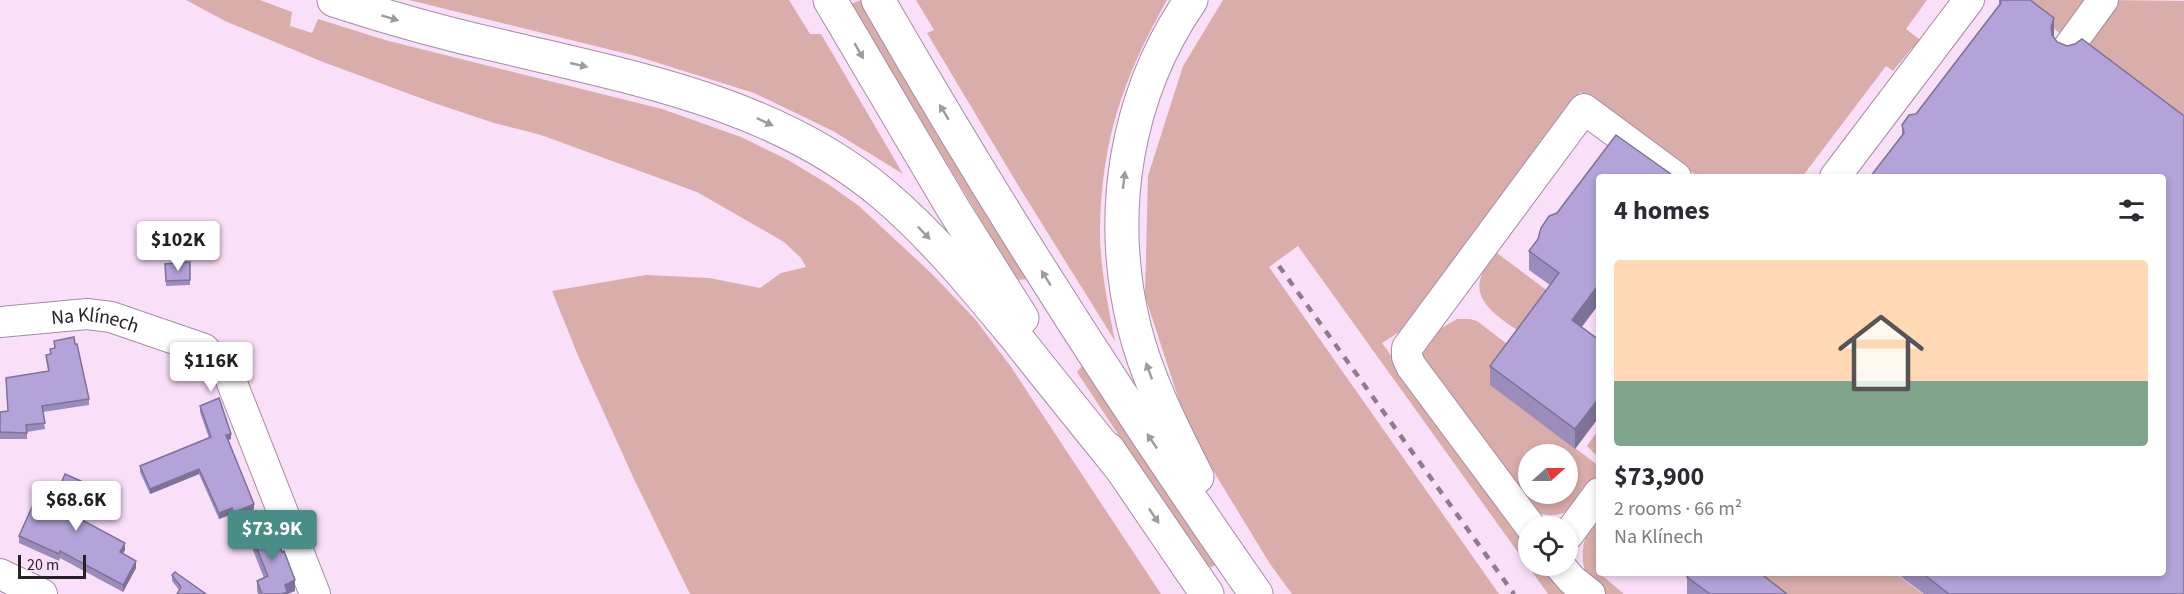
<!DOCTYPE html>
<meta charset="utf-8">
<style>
body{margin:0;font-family:"Source Sans 3",sans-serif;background:#f7f7f7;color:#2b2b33;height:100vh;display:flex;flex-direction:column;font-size:22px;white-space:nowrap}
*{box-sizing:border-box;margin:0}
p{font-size:20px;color:#7c7c81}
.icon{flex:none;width:33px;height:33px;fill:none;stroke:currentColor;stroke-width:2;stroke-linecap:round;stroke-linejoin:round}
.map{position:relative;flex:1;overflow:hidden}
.drawer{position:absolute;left:1596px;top:174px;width:570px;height:402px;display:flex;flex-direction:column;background:#fff;border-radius:6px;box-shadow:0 3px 9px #0003}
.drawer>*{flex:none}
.needle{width:39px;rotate:69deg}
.fabs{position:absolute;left:1518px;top:444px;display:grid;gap:12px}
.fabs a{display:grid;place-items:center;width:60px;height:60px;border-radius:50%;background:#fff;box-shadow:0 3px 9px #0003;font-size:30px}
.scale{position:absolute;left:18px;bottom:15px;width:68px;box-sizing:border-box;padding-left:6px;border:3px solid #281f28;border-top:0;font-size:16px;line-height:21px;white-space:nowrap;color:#281f28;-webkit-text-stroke:4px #fadff9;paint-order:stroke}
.price{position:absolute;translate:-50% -51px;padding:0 14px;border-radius:6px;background:#fff;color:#222;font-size:20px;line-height:39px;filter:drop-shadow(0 2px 3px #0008)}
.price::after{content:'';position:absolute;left:50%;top:36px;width:18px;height:14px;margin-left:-9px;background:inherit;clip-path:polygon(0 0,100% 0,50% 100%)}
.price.current{background:#488e86;color:#fff}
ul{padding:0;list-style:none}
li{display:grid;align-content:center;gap:12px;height:318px;padding:0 18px}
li+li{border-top:2px solid #e1e1e2}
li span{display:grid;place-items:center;height:186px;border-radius:6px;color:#555}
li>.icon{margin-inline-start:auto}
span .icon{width:108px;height:108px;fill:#fffc;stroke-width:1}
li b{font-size:26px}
h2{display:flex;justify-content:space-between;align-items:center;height:72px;padding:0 18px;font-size:26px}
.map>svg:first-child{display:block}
</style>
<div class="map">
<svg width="2184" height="594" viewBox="0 0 2184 594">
<rect width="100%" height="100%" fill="#fadff9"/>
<path fill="#d9adaa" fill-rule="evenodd" d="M186 0H260L292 12 290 26 312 33 318 19 385 40 662 109 741 137 788 160 828 184 859 206 931 273 975 319 1011 367 1161 594H690L634 479 579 358 552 291 646 275 709 278 760 288 781 273 806 267 801 258 784 242 697 192 541 135 494 123 434 103 323 62 225 21Z
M409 0H789L810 34H821L903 174 833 131 754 93 636 56Z
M861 0 1029 279 1017 280 851 4Z
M916 0H1167C1123 78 1101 141 1100 231 1100 268 1108 305 1115 341L1021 190 927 33 934 30Z
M1223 0H1927L1906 29 1924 43 1918 52 1912 48 1893 71 1886 66 1802 177H1699L1580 92 1404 329 1382 343 1528 544V566H1544L1553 578 1570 594H1548L1298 246 1269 267 1499 594H1292L1270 564 1189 431 1145 296 1148 176 1183 66Z
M2017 0H2094L2066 38Z
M2111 0 2184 1V135L2074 52Z
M1497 253 1565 304 1527 337C1509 323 1471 305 1481 277 1483 268 1491 260 1497 253Z
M1457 319H1470L1477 321 1516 351 1491 385 1599 466C1599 478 1595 482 1588 492 1575 509 1561 520 1538 513L1425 368 1422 355 1424 351 1440 329ZM1528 454H1568V494H1528Z
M1082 366 1086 367 1217 564 1210 568 1172 516 1077 372Z
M1599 429V458L1587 446Z
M1597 519 1599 520 1597 559 1599 573 1624 594H1601C1596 588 1590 581 1586 574 1579 558 1583 530 1597 519Z
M1735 573H1895L1923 594H1762Z"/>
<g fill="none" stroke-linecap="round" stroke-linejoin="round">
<g stroke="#a58da5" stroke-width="32">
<g id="minor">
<path d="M2068 48 2103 0"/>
<path d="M1835 177 1969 0"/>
<path id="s1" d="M0 322 87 314 111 317 204 349 228 373 315 594"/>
<path d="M1530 526 1411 366 1407 357V348L1584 109 1676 177"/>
<path d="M1568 535 1599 493"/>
<path d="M1560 566 1572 580 1590 594"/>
<path d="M0 574 42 594"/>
</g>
</g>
<g stroke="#a58da5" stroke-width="35">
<path id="highway" d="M334 0C392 19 450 35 509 48 639 79 778 105 883 194 934 237 977 290 1019 341 1053 384 1087 426 1121 468
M830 0 954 210 1022 318
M878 0C995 204 1122 402 1256 594
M1191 0C1125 96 1107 214 1134 326 1147 379 1173 429 1197 477
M1108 449 1207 594"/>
</g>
<use href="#minor" stroke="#fff" stroke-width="30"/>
<use href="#highway" stroke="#fff" stroke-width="33"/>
<path stroke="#8f7d8f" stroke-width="4.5" stroke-dasharray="8 8" stroke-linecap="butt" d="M1279 266 1514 594"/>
</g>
<path fill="#9a8cbb" d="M1999 0H2030L2054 38 2184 594H1924L1896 573H2163L1902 135V125L1916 114 1999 6Z
M1599 177V304L1581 327 1599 340V417L1575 449 1490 385V366L1550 285 1529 270V251L1557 213Z
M190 262V285L166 286 165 264Z
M54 341 89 399V405L43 412 45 429 27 432V439H0V412L8 411 48 371 46 355 50 354V349L54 348Z
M200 406 231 439 228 440 254 509 233 518 232 514 219 519 199 474 150 494 140 472V466L209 438 200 412Z
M94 494 82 520 125 550 123 553 136 568 123 592 60 558 59 561 19 543V536L53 503Z
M249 529 295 591 287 594H258L257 591V581L264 578 249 540Z
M172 575 206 594 179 590 172 581Z
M1687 577 1787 594H1687Z"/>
<path fill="#7d7298" d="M2054 18V38L2051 47V27Z
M1599 284V304L1572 340V320Z
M1599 398V417L1575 449V429Z
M231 434V439L226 441V435Z
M199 469V474L150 494V489Z
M94 487V494L80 525V519Z
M254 504V509L233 518V513Z
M232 508V514L219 519V513Z
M125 543V550L120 559V552Z
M136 561V568L123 592V585Z
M295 580V591L287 594H282L285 585Z"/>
<path fill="#b3a3d9" stroke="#7d7298" stroke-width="1.5" d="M2000 0H2030L2054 18 2051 27 2052 35 2057 42 2067 46 2075 44 2082 39 2184 116V594H1949L1922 573H2163V177H1870L1904 133 1902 125 1909 115 1916 114 2001 3Z
M1616 135 1675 177H1599V284L1572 320 1599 340V398L1575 429 1490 366 1559 273 1529 251 1538 239 1541 228 1549 216 1557 213Z
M190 262V280L166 281 165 264Z
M74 337 75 344H77L89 399 42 406 45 423 26 425 27 433 0 432V412L8 411 6 378 49 371 46 355 51 354 50 349 55 348 54 341Z
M219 398 231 434 226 435 254 504 233 513 232 508 219 513 199 469 150 489 140 466 211 437 200 406Z
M65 474 94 487 80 519 125 543 120 552 136 561 123 585 60 551 59 554 19 536 37 496 53 503Z
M270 521 282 552 284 551 295 580 285 585 287 592 282 594H262L257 581 268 576 249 529Z
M175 572 206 594H177L181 587 172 575Z
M1690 573H1760L1787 594H1710L1687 577Z"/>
<defs><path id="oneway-solid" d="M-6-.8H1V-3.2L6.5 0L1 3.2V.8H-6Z" transform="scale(1.5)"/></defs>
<g fill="#9e9a9e">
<use href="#oneway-solid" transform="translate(390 18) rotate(17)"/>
<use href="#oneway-solid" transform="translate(859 51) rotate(60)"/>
<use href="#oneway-solid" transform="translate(579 65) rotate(13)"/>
<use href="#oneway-solid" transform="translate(944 112) rotate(-121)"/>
<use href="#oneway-solid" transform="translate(765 122) rotate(25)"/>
<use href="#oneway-solid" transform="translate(1124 180) rotate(-83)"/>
<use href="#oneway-solid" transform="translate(924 233) rotate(46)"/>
<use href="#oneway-solid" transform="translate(1046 278) rotate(-122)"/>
<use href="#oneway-solid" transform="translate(1149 371) rotate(-110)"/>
<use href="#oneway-solid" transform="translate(1152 441) rotate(-124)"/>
<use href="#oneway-solid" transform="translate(1154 516) rotate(56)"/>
</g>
<g text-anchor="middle" stroke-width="5" stroke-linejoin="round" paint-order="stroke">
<g font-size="20" fill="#281f28" stroke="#fadff9">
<text dy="7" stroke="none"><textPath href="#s1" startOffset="96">Na Klínech</textPath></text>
</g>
</g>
</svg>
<div class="fabs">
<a><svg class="needle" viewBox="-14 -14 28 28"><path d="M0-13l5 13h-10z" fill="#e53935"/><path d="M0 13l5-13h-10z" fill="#7c7c81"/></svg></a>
<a><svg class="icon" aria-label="locate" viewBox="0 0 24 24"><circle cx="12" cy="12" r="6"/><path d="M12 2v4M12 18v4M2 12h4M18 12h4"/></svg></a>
</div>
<div class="scale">20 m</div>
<b class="price" style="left:178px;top:272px">$102K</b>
<b class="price" style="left:211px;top:393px">$116K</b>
<b class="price" style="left:76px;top:532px">$68.6K</b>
<b class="price current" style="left:272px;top:561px">$73.9K</b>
<section class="drawer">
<h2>4 homes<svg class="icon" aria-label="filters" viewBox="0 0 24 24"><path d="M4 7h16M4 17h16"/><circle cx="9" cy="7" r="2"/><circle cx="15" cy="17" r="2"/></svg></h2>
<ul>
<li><span style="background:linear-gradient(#ffd9b3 65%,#7fa58c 0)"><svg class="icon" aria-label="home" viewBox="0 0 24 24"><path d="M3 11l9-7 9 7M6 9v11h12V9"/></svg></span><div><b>$73,900</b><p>2 rooms · 66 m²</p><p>Na Klínech</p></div></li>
</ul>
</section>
</div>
